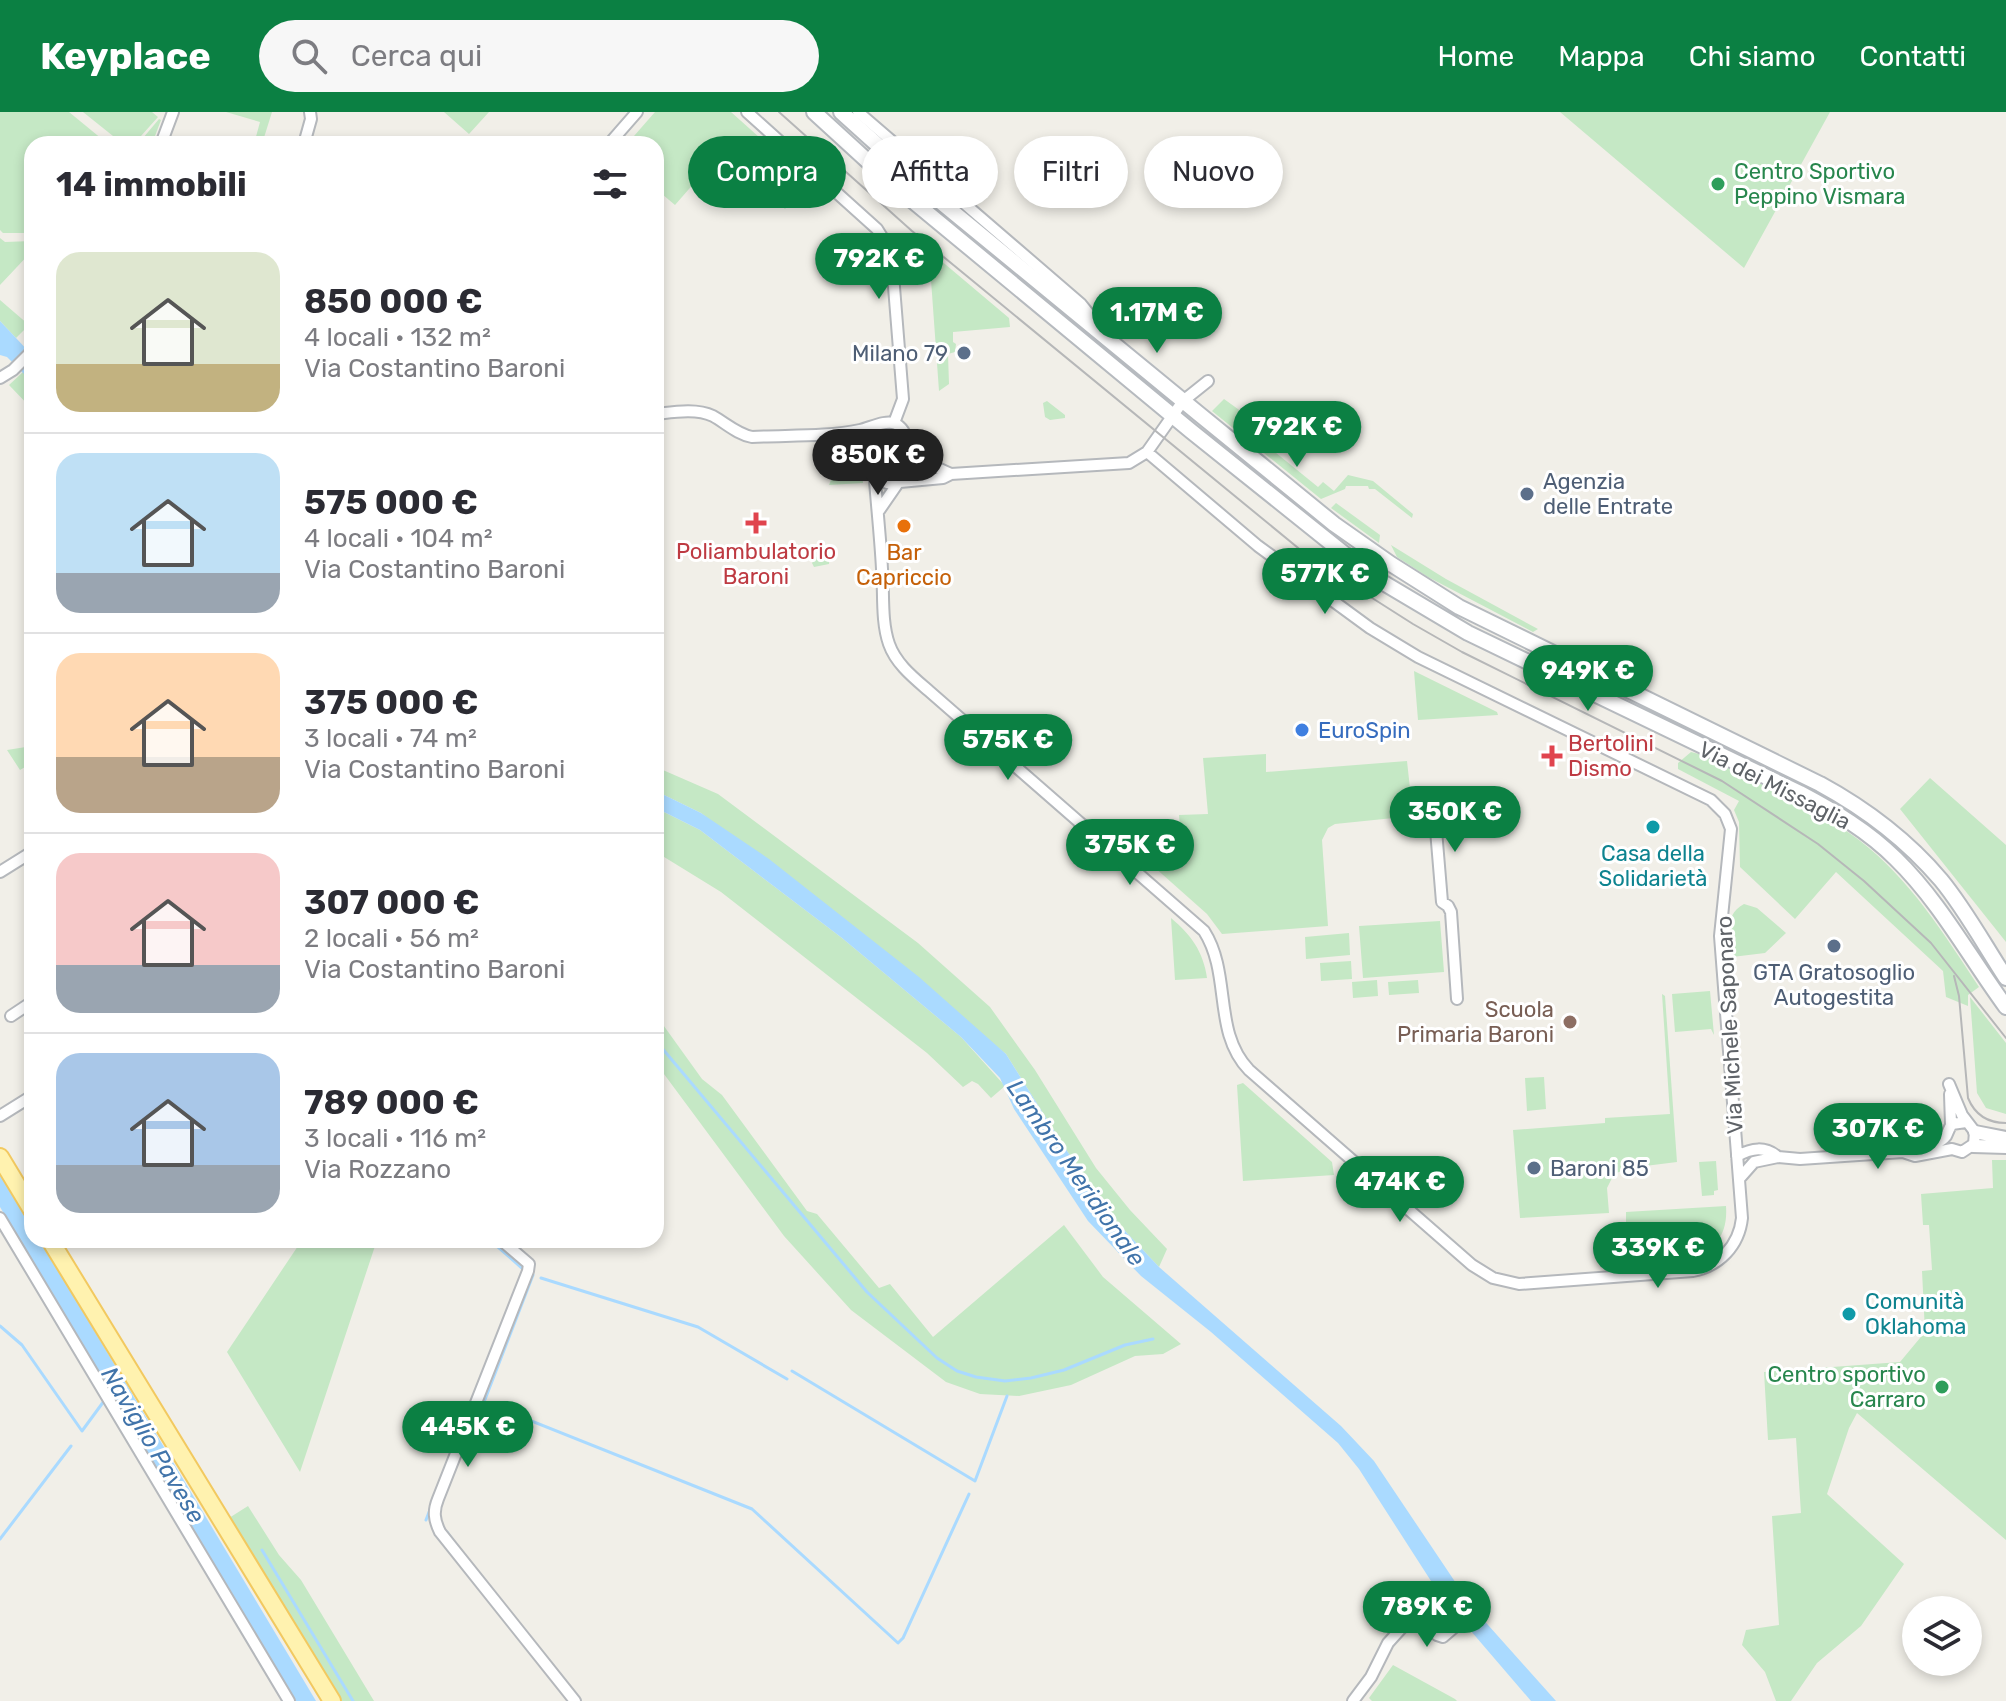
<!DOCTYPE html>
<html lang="it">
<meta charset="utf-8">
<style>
body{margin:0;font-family:Rubik,sans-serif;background:#f7f7f7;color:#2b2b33;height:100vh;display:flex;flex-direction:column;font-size:30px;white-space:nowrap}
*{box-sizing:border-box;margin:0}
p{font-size:26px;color:#7c7c81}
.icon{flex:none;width:44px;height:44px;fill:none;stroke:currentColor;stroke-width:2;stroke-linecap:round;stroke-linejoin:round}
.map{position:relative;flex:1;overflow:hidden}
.details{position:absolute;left:24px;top:24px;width:640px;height:1112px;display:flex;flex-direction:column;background:#fff;border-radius:24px;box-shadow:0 4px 12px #0003}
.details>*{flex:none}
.guide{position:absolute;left:688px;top:24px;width:760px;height:72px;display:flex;gap:16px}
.buttons{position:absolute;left:1902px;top:1484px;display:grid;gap:16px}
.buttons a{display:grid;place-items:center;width:80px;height:80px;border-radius:50%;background:#fff;box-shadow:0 4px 12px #0003;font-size:40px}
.price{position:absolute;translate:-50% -68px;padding:0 18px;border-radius:28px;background:#0b8043;color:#fff;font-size:26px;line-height:52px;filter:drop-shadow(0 2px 4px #0008)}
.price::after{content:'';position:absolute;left:50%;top:48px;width:24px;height:18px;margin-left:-12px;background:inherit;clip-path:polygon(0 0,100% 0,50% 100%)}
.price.selected{background:#222;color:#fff}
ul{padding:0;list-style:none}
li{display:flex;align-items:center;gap:24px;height:200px;padding:0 32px}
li+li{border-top:2px solid #e1e1e2}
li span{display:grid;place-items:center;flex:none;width:224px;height:160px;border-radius:24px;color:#555}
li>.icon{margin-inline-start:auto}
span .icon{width:96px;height:96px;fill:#fffc;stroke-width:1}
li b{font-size:34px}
h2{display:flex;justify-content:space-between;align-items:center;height:96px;padding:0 32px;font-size:34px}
.pill{padding:0 28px;border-radius:36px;background:#fff;box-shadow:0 4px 12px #0003;font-size:28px;line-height:72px}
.pill.selected{background:#0b8043;color:#fff}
header{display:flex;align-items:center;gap:48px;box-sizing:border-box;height:112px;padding:0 40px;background:#0b8043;color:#fff}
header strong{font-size:38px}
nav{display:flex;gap:44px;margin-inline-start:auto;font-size:28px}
.search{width:560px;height:72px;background:#f7f7f7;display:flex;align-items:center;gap:20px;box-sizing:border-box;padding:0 28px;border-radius:44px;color:#7c7c81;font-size:30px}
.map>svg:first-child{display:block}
</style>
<header>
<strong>Keyplace</strong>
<div class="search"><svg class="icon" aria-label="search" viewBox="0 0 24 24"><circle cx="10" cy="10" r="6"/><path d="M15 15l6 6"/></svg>Cerca qui</div>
<nav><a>Home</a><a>Mappa</a><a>Chi siamo</a><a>Contatti</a></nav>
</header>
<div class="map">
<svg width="2006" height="1589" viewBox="0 0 2006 1589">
<rect width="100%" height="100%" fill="#f1efe8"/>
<path fill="#c5e8c5" d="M0 0H69L108 32H32V121H3L0 118Z
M83 0H152L158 5 141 24 143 26 159 7 161 8 152 32H123Z
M226 0H272L262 32H254L260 10Z
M444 0H489L469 22Z
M655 0H731L809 70 785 97 724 37 675 93 656 77V32H627Z
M1560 0H1830L1744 156Z
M0 126 5 130 32 129V139L0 173Z
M939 147 1009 206 1010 215 953 220V230L956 232 955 240 948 242 949 272 939 279 931 168Z
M0 188 29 213 16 226 0 209Z
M23 260 32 270V297L9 273Z
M1224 287 1249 305 1243 314 1318 375 1323 370 1334 379 1348 363 1373 369 1413 402 1412 406 1375 377H1369L1368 374H1346L1345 377 1321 387 1212 299Z
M1047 289 1065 303V306L1050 308 1045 305 1043 291Z
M894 313C905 330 906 342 900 361L894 365 885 360 879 336 883 317Z
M835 327C860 329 862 349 863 371L829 373 837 353Z
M1336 391 1380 423 1379 431 1331 396Z
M1391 433 1446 467 1538 517 1533 520 1428 465 1397 445Z
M825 434 830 437 829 452 814 455 812 451Z
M1414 559 1497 600 1498 603 1418 608Z
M32 634V651L20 658 7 638Z
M1691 640C1715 645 1741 662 1763 673 1796 690 1830 706 1859 728 1910 767 1944 822 1979 875L1968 883V894L1946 885 1943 859 1836 760 1795 807 1740 755 1739 710 1734 698 1739 689 1678 657V651Z
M1266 642V660L1407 649 1413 704 1335 712 1328 716 1322 728 1328 814 1222 822 1207 802 1144 746 1182 743 1179 703 1208 702 1203 646Z
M656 655 718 682 918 831 990 895 1035 958 1096 1056 1130 1098 1167 1137 1159 1155 1110 1103 1063 1033 1006 942 701 701 656 679Z
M1930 666 2006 733V830L1900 697Z
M656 696 700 718 842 826 961 925 1005 974 991 986 978 972 972 969 963 975 927 941 721 780 656 740Z
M1744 792 1757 796 1786 821 1765 841 1732 845C1730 825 1723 803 1744 792Z
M1171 806C1191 823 1203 839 1207 866L1175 868Z
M1440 809 1444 860 1363 866 1359 814Z
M1349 821 1350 843 1306 847 1305 825Z
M1351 849 1352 867 1321 869 1320 851Z
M1377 868 1378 884 1353 886 1352 870Z
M1418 868 1419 881 1389 883 1388 870Z
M1710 879 1714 923 1711 917 1675 920 1672 882Z
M1662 882 1665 884 1677 1050 1629 1056 1614 1062 1607 1076 1609 1101 1520 1106 1513 1018 1605 1011V1006L1670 1002Z
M1970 885 2006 931V1002L1986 996 1977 981Z
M656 903 702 967 722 983 807 1099 817 1102 879 1176 890 1172 933 1225 1064 1113 1103 1165 1181 1232 1163 1242 1135 1244 1071 1273 1019 1284 980 1282 946 1270 851 1198 784 1124 661 958 656 962Z
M1544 965 1546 997 1527 999 1525 966Z
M1243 971 1332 1050 1334 1063 1243 1069 1237 973Z
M1992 1048H2006V1428L1857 1301 1849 1316 1827 1382 1904 1452 1861 1514 1817 1551 1791 1589H1776L1765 1560 1742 1533 1746 1518 1779 1513 1772 1404 1801 1401 1796 1326 1768 1328 1764 1260 1900 1250 1925 1220 1922 1159 1932 1158 1929 1113H1923L1921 1082 1993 1076Z
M1716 1049 1718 1078 1714 1079V1083L1702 1084 1699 1050Z
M1726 1094C1730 1152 1675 1145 1634 1148L1632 1111H1626V1100Z
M302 1128H377L300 1360 227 1240Z
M248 1394 279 1443 301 1468 374 1589H342L229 1406Z
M1393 1553 1455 1587 1457 1589H1372L1369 1586Z"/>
<path fill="#aadaff" d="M0 209 32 243V270L7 245 0 243Z
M656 679 701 701 769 747 919 865 1006 942 1063 1033 1110 1103 1159 1155 1341 1314 1374 1349 1472 1495 1556 1589H1531L1440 1483 1359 1357 1338 1331 1211 1220 1141 1164 1088 1109 1014 997 1000 966 961 925 842 826 700 718 656 696Z
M0 1060 32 1114V1128H40L316 1589H296L0 1095Z"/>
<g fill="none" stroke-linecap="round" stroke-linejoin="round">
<path stroke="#aadaff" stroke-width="3" d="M656 929 867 1180 937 1246 957 1259 976 1265 1005 1269 1031 1266 1064 1258 1125 1233 1153 1227
M490 1128 523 1157
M533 1163 484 1290 752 1397 898 1531 903 1526 969 1382
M541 1166 698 1215 787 1267
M0 1214 22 1233 82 1319 104 1289
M792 1259 975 1369 1007 1284
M426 1408 431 1395
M447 1420 454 1430
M0 1427 71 1334
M262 1438 353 1589"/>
<g stroke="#b5b8bc" stroke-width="14">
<path id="minor" d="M747 0 877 117 887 133 892 150 903 287 894 311
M858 0 1081 192 1101 217
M161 32 173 0
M304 32 311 7 310 0
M609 32 637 0
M0 266 13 258 32 239
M656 302C674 300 696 296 713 304 727 312 737 322 752 325 787 323 826 325 860 318 870 316 886 307 896 312 908 319 909 333 908 346 907 356 905 368 895 372L887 371 874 355
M850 320 873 339C875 379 880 418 882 457 884 481 881 509 889 532 896 552 914 566 929 579L1204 819C1232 863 1212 919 1249 958L1472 1153 1493 1166 1519 1172 1693 1159C1719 1154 1739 1134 1742 1106L1720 824 1731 717 1725 702 1711 688 1418 545 1370 516 1258 434 1147 340
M908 336 929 352 951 362
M900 370 943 366 951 362 1129 351 1147 340 1183 289 1208 269
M878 400 898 371
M1422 715 1436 718 1442 790 1448 794 1451 800 1457 887
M0 760 32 740
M11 904 32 890
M1950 982 1951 1013
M0 1004 32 984
M1903 1040C1915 1034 1937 1036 1946 1024 1948 1020 1949 1016 1952 1012L1966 1010
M1737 1044C1752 1036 1765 1034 1778 1045
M1739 1067 1754 1050 1778 1045 1800 1047 1903 1040 1915 1044 1952 1037 1962 1040 1974 1032 1975 1020 1962 1003 1949 972
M0 1106 289 1589
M501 1128 529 1152 528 1159 438 1387C433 1399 434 1408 440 1420L575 1589
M1353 1589 1371 1565 1388 1531 1417 1499 1437 1523 1443 1525 1479 1494"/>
</g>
<g stroke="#b5b8bc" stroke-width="16">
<path id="tertiary" d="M1975 1020 2006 1026
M1973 1034 2006 1035"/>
</g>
<g stroke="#b6babf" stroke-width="18">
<path id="secondary" d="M814 0 896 75 1191 319 1372 464 1468 521 1800 681C1834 699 1868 719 1896 747 1940 790 1970 846 2006 895
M841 0 942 91 1199 302 1334 412 1391 452 1459 495 1820 672C1866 697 1907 728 1941 768 1965 797 1985 834 2006 866"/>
</g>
<g stroke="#f2c960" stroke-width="20">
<path id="primary" d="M0 1045 32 1098
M50 1128 332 1589"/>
</g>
<use href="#minor" stroke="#fff" stroke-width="10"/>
<use href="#tertiary" stroke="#fff" stroke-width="12"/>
<use href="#secondary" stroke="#fff" stroke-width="14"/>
<use href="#primary" stroke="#fff2af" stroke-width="16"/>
<path stroke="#b6b7b8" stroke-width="2" d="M779 0 912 119 1314 449 1413 512 1462 540 1722 669 1818 732 1864 769 1931 831 2006 926
M1954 864 1959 884 1968 986C1975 1003 1988 1011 2006 1011"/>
</g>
<g fill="#2e9e5b" stroke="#fff" stroke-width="3">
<circle cx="1718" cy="72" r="8"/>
<circle cx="1942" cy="1275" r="8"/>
</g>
<g fill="#5c6f8a" stroke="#fff" stroke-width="3">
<circle cx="964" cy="241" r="8"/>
<circle cx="1527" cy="382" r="8"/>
<circle cx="1834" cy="834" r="8"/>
<circle cx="1534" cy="1056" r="8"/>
</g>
<g fill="#e0444e" stroke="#fff" stroke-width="3">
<path d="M752 399h8v8h8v8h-8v8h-8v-8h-8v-8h8z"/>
<path d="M1548 632h8v8h8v8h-8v8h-8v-8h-8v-8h8z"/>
</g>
<circle fill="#e8710a" stroke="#fff" stroke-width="3" cx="904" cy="414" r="8"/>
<circle fill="#3f7fe0" stroke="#fff" stroke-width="3" cx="1302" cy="618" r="8"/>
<g fill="#0f9aa8" stroke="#fff" stroke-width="3">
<circle cx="1653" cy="715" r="8"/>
<circle cx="1849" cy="1202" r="8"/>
</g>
<circle fill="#8d6e63" stroke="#fff" stroke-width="3" cx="1570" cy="910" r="8"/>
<g text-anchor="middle" stroke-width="6" stroke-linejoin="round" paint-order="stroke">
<g font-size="22" fill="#27864d" stroke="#fff" text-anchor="start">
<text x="1734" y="67">Centro Sportivo<tspan x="1734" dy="25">Peppino Vismara</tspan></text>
<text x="1926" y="1270" text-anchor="end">Centro sportivo<tspan x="1926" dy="25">Carraro</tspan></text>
</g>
<g font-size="22" fill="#4e5e75" stroke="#fff" text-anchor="start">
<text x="948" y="249" text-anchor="end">Milano 79</text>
<text x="1543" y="377">Agenzia<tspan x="1543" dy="25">delle Entrate</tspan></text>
<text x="1834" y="868" text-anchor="middle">GTA Gratosoglio<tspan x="1834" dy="25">Autogestita</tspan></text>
<text x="1550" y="1064">Baroni 85</text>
</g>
<g font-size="22" fill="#be3a42" stroke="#fff">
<text x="756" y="447">Poliambulatorio<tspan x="756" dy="25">Baroni</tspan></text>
<text x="1568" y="639" text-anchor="start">Bertolini<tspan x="1568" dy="25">Dismo</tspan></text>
</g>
<g font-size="22" fill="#c56008" stroke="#fff">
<text x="904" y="448">Bar<tspan x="904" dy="25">Capriccio</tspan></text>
</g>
<g font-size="22" fill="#366cbe" stroke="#fff" text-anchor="start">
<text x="1318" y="626">EuroSpin</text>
</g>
<g font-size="22" fill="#5f6368" stroke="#fff">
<text transform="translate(1775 673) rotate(27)" y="8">Via dei Missaglia</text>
<text transform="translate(1729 913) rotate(-93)" y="8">Via Michele Saponaro</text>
</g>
<g font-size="22" fill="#0d838f" stroke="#fff">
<text x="1653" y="749">Casa della<tspan x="1653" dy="25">Solidarietà</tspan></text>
<text x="1865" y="1197" text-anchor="start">Comunità<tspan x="1865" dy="25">Oklahoma</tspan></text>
</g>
<g font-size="22" fill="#785e54" stroke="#fff" text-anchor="end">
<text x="1554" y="905">Scuola<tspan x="1554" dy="25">Primaria Baroni</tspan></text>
</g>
<g font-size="24" font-style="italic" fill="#4174aa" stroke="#fff">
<text transform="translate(1076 1061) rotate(55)" y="8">Lambro Meridionale</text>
<text transform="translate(153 1333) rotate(59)" y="8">Naviglio Pavese</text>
</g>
</g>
</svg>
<div class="buttons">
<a><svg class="icon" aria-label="layers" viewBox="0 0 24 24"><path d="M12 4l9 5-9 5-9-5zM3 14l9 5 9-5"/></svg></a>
</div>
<b class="price" style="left:879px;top:189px">792K €</b>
<b class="price" style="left:1157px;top:243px">1.17M €</b>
<b class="price" style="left:1297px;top:357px">792K €</b>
<b class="price selected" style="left:878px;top:385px">850K €</b>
<b class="price" style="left:1325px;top:504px">577K €</b>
<b class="price" style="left:1588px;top:601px">949K €</b>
<b class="price" style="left:1008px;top:670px">575K €</b>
<b class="price" style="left:1455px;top:742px">350K €</b>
<b class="price" style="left:1130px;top:775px">375K €</b>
<b class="price" style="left:1878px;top:1059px">307K €</b>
<b class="price" style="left:1400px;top:1112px">474K €</b>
<b class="price" style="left:1658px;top:1178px">339K €</b>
<b class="price" style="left:468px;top:1357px">445K €</b>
<b class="price" style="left:1427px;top:1537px">789K €</b>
<div class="guide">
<a class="pill selected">Compra</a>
<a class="pill">Affitta</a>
<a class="pill">Filtri</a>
<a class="pill">Nuovo</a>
</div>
<section class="details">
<h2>14 immobili<svg class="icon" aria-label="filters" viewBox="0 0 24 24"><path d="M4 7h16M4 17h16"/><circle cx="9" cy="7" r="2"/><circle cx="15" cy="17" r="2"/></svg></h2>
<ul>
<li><span style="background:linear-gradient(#dfe7d0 70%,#c2b280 0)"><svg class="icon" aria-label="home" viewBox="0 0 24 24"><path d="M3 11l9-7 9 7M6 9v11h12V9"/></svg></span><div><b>850 000 €</b><p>4 locali · 132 m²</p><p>Via Costantino Baroni</p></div></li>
<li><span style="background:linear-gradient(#bfe0f5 75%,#9aa5b1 0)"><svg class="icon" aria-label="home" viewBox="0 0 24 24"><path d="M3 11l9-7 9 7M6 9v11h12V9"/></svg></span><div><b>575 000 €</b><p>4 locali · 104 m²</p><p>Via Costantino Baroni</p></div></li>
<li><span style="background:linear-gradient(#ffd9b3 65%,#b9a48a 0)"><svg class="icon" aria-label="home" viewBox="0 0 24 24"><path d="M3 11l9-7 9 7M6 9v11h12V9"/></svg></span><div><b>375 000 €</b><p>3 locali · 74 m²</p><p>Via Costantino Baroni</p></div></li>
<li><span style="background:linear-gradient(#f6c9c9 70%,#9aa5b1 0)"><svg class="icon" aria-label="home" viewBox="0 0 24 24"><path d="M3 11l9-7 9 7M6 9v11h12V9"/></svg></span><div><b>307 000 €</b><p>2 locali · 56 m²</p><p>Via Costantino Baroni</p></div></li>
<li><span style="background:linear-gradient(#a9c7e8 70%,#9aa5b1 0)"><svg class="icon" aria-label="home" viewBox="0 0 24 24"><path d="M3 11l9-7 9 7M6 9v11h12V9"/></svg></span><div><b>789 000 €</b><p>3 locali · 116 m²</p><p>Via Rozzano</p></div></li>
</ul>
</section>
</div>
